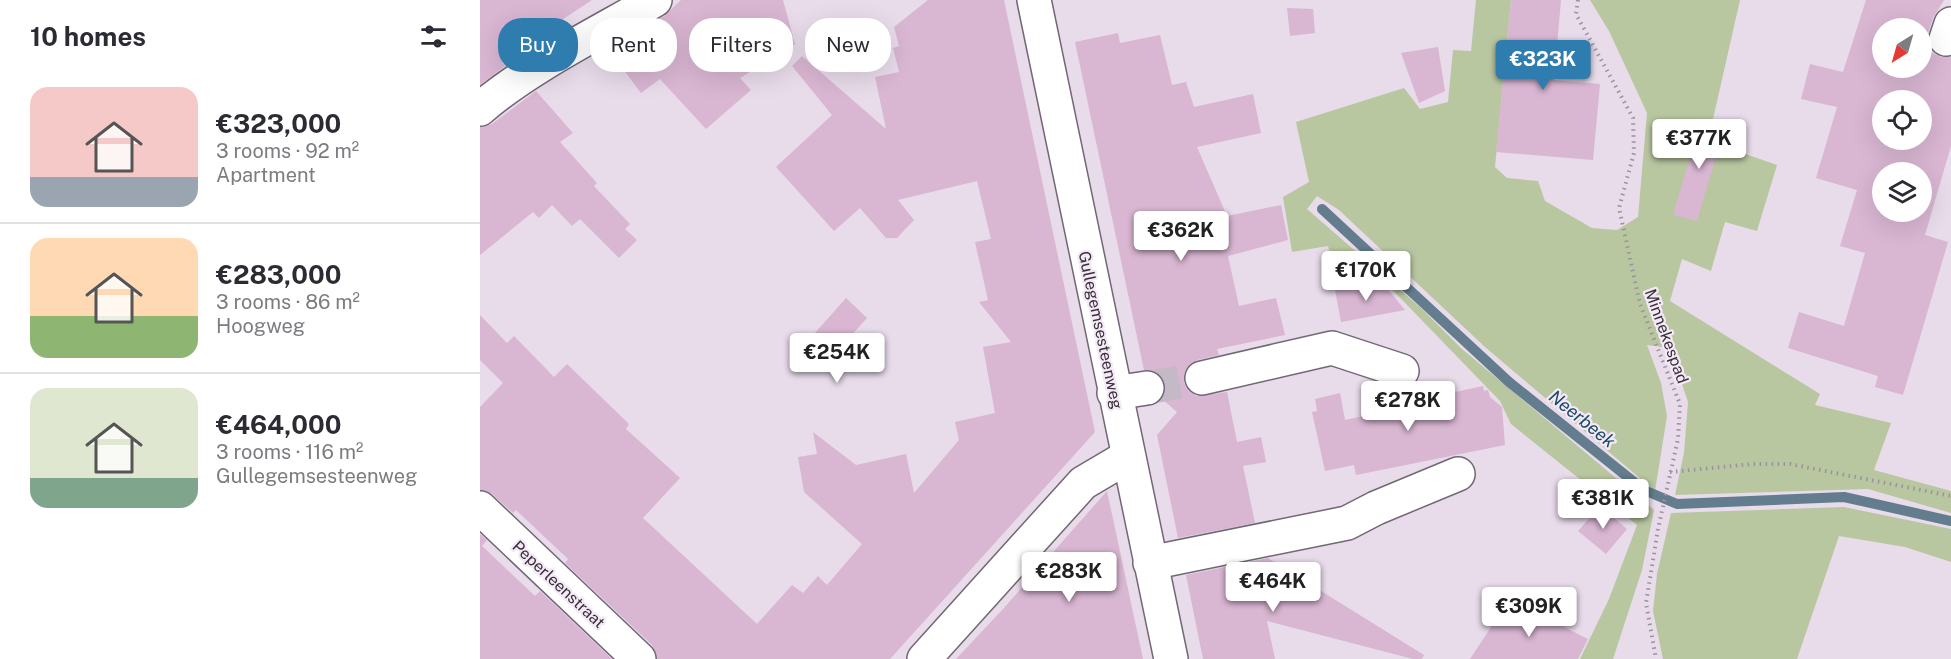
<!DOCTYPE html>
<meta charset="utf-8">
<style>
body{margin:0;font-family:"Public Sans",sans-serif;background:#f7f7f7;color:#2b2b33;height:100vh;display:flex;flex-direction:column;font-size:22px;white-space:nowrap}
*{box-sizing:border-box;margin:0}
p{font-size:20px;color:#7c7c81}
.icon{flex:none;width:33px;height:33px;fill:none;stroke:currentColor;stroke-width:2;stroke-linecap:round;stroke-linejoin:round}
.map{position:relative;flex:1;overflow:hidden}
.drawer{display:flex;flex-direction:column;background:#fff;width:480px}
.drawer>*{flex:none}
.top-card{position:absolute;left:18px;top:18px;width:570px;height:54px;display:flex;gap:12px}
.needle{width:39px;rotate:217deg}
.controls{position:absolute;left:1392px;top:18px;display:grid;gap:12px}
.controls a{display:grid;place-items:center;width:60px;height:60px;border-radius:50%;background:#fff;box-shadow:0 6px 24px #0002;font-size:30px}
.price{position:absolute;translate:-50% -51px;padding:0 14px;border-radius:6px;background:#fff;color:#222;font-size:20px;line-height:39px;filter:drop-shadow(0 2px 3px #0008)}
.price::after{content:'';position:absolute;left:50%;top:36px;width:18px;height:14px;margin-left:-9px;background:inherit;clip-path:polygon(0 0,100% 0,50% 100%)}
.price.current{background:#2f7cae;color:#fff}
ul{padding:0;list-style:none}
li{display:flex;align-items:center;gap:18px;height:150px;padding:0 30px}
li+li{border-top:2px solid #e1e1e2}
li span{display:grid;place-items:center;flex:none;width:168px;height:120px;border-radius:18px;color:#555}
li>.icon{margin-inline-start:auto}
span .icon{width:72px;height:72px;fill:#fffc;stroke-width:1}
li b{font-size:26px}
h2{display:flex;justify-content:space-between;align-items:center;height:72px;padding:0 30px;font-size:26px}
.pill{padding:0 21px;border-radius:24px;background:#fff;box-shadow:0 6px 24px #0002;font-size:21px;line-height:54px}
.pill.current{background:#2f7cae;color:#fff}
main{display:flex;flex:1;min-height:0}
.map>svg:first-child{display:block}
</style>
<main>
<section class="drawer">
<h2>10 homes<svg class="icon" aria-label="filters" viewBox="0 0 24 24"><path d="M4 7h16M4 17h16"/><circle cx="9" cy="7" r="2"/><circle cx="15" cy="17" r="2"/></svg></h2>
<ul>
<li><span style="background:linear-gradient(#f6c9c9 75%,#9aa5b1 0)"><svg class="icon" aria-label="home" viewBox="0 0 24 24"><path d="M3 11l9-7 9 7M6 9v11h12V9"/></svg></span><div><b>€323,000</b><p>3 rooms · 92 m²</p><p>Apartment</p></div></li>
<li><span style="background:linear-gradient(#ffd9b3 65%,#8fb573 0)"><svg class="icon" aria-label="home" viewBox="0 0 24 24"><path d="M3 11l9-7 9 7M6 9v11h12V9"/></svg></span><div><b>€283,000</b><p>3 rooms · 86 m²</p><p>Hoogweg</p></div></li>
<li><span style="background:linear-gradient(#dfe7d0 75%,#7fa58c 0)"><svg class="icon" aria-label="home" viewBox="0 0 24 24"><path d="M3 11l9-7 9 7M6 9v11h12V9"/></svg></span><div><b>€464,000</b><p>3 rooms · 116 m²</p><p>Gullegemsesteenweg</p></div></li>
</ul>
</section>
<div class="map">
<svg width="1471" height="659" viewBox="0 0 1471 659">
<rect width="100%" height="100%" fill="#e8dbea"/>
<path fill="#b9c7a1" d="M996 0H1031L1015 167 1027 178 1058 181 1065 201 1112 228 1137 230 1158 217 1167 113 1129 31 1110 0H1260L1228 141 1297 165 1277 231 1245 222 1231 271 1202 259 1190 301 1340 394 1335 405 1411 423 1394 470 1471 491V513L1388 489 1195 495 1204 453 1208 402 1190 348 1167 345 1181 383 1187 416 1175 491 1005 347 859 210 837 196 827 209 941 308 982 349 1174 510 1162 570 1133 659H1100L1129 599 1157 525 1031 424 1020 401 900 277 859 287 848 246 812 252 803 197 829 182 816 122 924 88 940 109 968 102 973 50 991 51Z
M1364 507 1471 529V562L1425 547 1359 536 1317 659H1183L1173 611 1177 574 1191 513Z"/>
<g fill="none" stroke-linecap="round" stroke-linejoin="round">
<path stroke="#637d8e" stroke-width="10" d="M842 209 1029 382 1164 490 1197 504 1364 497 1471 521"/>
</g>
<path fill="#d9b6d2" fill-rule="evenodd" d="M0 0H112L21 60 25 66 0 85Z
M201 0H303L315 44 260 78 271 90 226 129 180 79 161 93 128 49 184 16Z
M448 0H524L615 432 410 659H177L172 645 85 563 88 559 36 510 33 513 12 494 0 490V407L23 383 0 360V315L27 343 34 336 74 377 87 364 149 424 146 429 200 478 163 518 277 624 312 585 323 593 338 576 347 585 382 544 324 492 318 457 337 454 333 432 376 465 426 454 434 493 479 440 475 422 515 413 503 347 531 342 499 302 508 300 495 242 511 239 497 181 418 200 434 220 417 238H406L380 208 354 231 296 167 352 115 312 66 322 56 406 129 395 77 419 72 413 48 419 46 414 27Z
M1031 0H1081L1074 80 1120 84 1113 160 1016 152Z
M1386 0H1464L1453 18 1448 33 1447 50 1461 57H1471V146L1445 235 1468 242 1423 395 1395 387 1398 376 1308 348 1319 312 1364 326 1385 253 1360 246 1377 190 1336 178 1357 107 1321 99 1330 64 1363 72ZM1402 28H1442V68H1402ZM1402 100H1442V140H1402ZM1402 172H1442V212H1402Z
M807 8 833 9 835 33 810 36Z
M638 33 640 43 680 35 692 85 706 82 714 107 773 94 781 133 717 147 747 216 801 205 808 240 748 256 759 306 796 298 805 335 737 349 739 355 717 360 709 365 704 373V383L708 390 716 396 747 392 757 442 781 437 786 462 763 466 775 523 698 538 677 435 697 412 682 399 686 386 682 377 673 370H664L595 42Z
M958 47 965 91 939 103 921 53Z
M56 91 93 133 80 142 117 183 114 186 150 224 145 229 157 240 139 258 100 219 92 226 72 205 59 218 53 212 0 255V127L12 124Z
M1222 118 1245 125 1217 221 1193 215Z
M901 281 925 310 861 322 855 290Z
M366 298 387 318 348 361 327 342Z
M1003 386 1004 391 1008 390 1010 397 1022 407 1025 445 876 475 874 465 845 471 832 412 837 411 835 399 860 393 865 420 967 398 966 394Z
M627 491 663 659H476L523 609Z
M1120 506 1147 529 1126 554 1098 531Z
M0 534 7 540 2 546 55 596 60 591 132 659H0Z
M788 558 944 655 942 659H933L787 621 795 659H723L706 575Z
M1034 602 1108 639 1098 659H990L1023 609 1027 612Z"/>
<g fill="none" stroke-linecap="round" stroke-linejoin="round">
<path stroke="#c4b9c6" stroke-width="33" stroke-dasharray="33 16" stroke-linecap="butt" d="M667 388 722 378"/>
<g stroke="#726774" stroke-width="36">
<path id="minor" d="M554 0 691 659
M1466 39 1471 24
M0 109C47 68 120 32 175 0
M722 378 852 348 922 371
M634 393 667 388
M0 508 159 659
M670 563 867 523 896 508 978 474
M444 659 603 483 647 457"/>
</g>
<path stroke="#9c929d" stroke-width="4" stroke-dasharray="1.5 4.5" stroke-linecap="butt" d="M1098 0 1096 14 1153 118 1154 153 1139 208 1160 304 1200 404 1198 439 1178 529 1166 603 1176 659
M1190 472 1273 464H1310L1471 496"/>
<use href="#minor" stroke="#fff" stroke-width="33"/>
</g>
<g text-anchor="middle" stroke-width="4.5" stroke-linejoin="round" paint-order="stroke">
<g font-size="16" fill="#363137" stroke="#f5e8f7">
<text transform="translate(621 330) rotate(78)" y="6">Gullegemsesteenweg</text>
<text transform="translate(1187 336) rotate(70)" y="6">Minnekespad</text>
<text transform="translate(79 584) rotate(43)" y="6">Peperleenstraat</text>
</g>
<g font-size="18" font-style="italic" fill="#194b64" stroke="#f5e8f7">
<text transform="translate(1102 419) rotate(39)" y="6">Neerbeek</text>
</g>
</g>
</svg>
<div class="controls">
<a><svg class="needle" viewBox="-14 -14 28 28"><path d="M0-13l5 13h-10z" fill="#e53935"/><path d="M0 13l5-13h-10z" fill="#7c7c81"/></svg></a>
<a><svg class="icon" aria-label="locate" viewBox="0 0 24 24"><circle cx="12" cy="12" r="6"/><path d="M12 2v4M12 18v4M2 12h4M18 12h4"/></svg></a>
<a><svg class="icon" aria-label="layers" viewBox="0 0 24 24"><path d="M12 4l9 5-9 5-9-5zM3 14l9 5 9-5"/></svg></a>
</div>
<b class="price current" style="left:1063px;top:91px">€323K</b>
<b class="price" style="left:1219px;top:170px">€377K</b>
<b class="price" style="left:701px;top:262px">€362K</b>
<b class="price" style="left:886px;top:302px">€170K</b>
<b class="price" style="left:357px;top:384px">€254K</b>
<b class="price" style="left:928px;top:432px">€278K</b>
<b class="price" style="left:1123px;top:530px">€381K</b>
<b class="price" style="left:589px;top:603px">€283K</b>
<b class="price" style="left:793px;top:613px">€464K</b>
<b class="price" style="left:1049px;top:638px">€309K</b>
<div class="top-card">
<a class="pill current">Buy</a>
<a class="pill">Rent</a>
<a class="pill">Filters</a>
<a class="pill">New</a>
</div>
</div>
</main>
